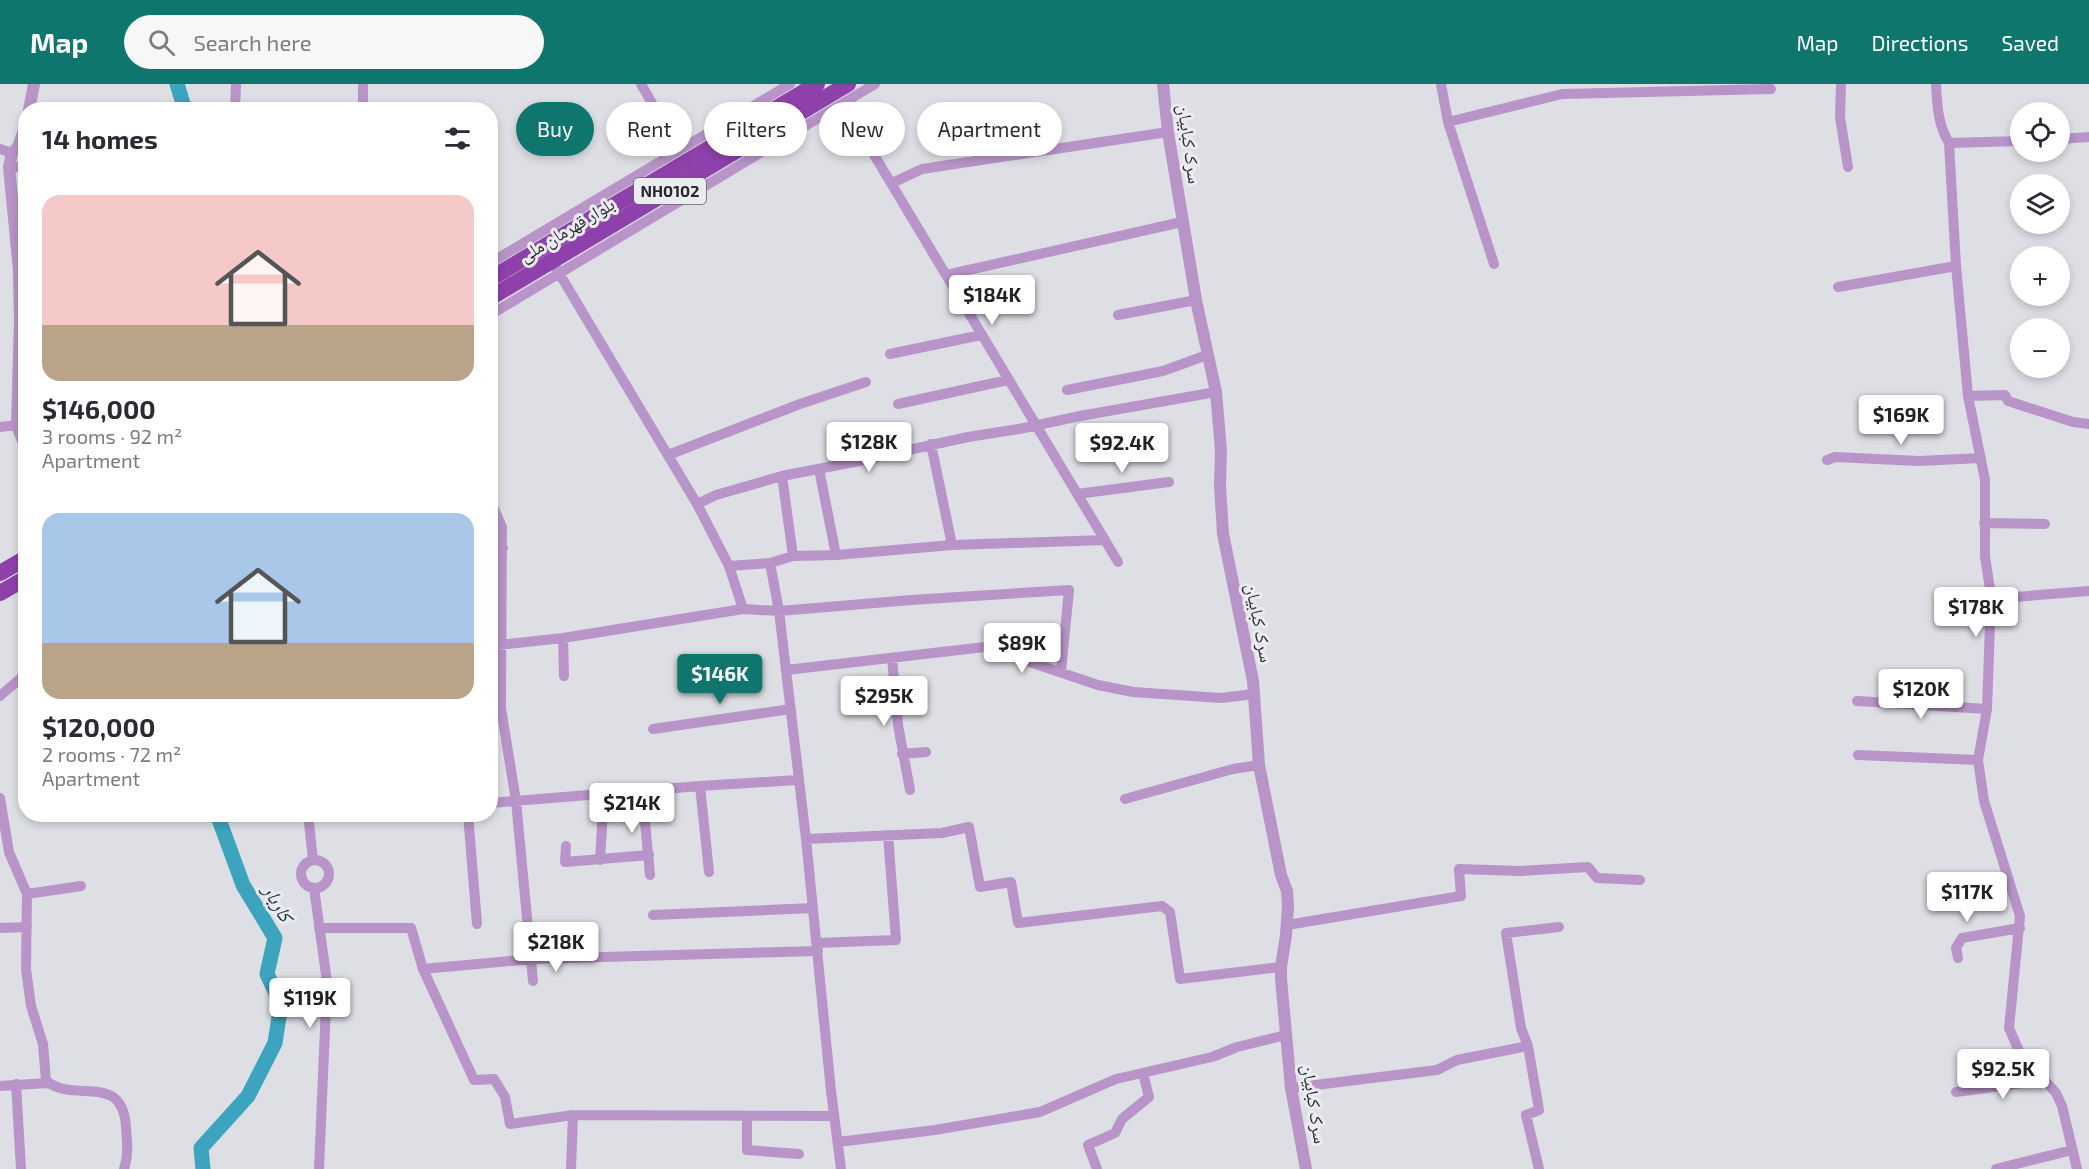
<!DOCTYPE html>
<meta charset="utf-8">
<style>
body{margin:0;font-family:"Exo 2","Noto Naskh Arabic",sans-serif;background:#f7f7f7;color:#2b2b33;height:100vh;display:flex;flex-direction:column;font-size:22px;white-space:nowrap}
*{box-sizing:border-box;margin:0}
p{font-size:20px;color:#7c7c81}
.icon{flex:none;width:33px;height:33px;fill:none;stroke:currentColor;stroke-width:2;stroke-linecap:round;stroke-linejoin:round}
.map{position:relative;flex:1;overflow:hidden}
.panel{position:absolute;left:18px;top:18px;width:480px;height:720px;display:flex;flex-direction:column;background:#fff;border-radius:24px;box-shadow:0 3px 9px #0003}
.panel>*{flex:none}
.guide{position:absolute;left:516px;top:18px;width:570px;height:54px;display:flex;gap:12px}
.fabs{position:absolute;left:2010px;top:18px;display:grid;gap:12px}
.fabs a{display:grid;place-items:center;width:60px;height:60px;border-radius:50%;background:#fff;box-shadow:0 3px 9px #0003;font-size:30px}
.price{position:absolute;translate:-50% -51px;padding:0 14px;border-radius:6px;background:#fff;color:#222;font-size:20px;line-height:39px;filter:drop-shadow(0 2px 3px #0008)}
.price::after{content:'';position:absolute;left:50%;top:36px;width:18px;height:14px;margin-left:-9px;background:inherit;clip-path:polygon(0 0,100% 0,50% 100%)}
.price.selected{background:#0f766e;color:#fff}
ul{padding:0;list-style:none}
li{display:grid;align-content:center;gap:12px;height:318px;padding:0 24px}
li span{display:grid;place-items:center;height:186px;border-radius:18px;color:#555}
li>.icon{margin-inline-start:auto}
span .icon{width:108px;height:108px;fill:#fffc;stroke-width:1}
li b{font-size:26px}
h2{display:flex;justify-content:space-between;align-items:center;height:72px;padding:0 24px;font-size:26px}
.tag{padding:0 21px;border-radius:27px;background:#fff;box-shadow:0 3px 9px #0003;font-size:21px;line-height:54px}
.tag.selected{background:#0f766e;color:#fff}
header{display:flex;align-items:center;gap:36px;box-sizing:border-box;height:84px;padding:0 30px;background:#0f766e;color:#fff}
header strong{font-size:28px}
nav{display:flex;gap:33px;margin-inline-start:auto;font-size:21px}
.search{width:420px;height:54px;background:#f7f7f7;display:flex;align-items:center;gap:15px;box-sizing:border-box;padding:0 21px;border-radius:33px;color:#7c7c81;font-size:22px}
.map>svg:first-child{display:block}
</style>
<header>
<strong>Map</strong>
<div class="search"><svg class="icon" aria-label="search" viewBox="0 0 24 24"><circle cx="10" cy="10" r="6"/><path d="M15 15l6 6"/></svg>Search here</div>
<nav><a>Map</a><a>Directions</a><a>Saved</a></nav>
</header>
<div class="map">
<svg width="2089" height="1085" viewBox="0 0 2089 1085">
<rect width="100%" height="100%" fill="#dedee5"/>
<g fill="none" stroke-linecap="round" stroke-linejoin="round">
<path stroke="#3ca4bf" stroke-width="15" d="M177 0 185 26
M203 1085 201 1064 248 1012 275 959 281 920 267 890 275 854 243 801 217 730"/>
<path stroke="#b894c8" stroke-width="10" d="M363 0V26
M641 0 679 66
M1441 0 1448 38 1494 180
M1841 0 1840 33 1848 83
M1936 0C1937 21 1938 41 1949 59L1956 182 1968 312 1985 396V473L1991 511 1987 625 1978 676 1984 717 2020 832 2009 944 2019 967 2056 1009 2062 1022 2077 1085
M843 19 1118 478
M235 26 236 0
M1448 38 1562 10 1771 5
M2060 55 2089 53
M1949 59 2020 57
M0 65 12 69
M9 83H26
M892 99 922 85 1168 48
M490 179 790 0
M556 184 697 420 729 482 743 525
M946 191 1182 138
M1838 203 1956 182
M490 231 875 0
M1118 231 1196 216
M890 270 981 251
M1067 306 1163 287 1207 271
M1968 312 2005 311 2008 317 2073 338 2089 340
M898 320 1008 296
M0 343 26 340
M931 360 952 461
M668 371 800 320 866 298
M1827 376 1835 373 1919 377 1981 374
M819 385 836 471
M782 392 793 472
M1077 410 1169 398
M490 416 502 443 501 624 516 717 533 897
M697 420 716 411 782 392 854 378 968 353 1019 345 1080 332 1216 308
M1984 439 2045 440
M490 466 503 464
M770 479 779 527 806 755 831 1007 841 1085
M729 482 770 479 793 472 836 471 952 461 1105 456
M1990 515 2089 507
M563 554 564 592
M490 562 563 554 743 525 779 527 911 516 1069 506 1061 588
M892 574 898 641 910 706
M786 586 985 563 1098 601 1133 608 1221 614 1254 610
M0 612 22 593 26 587
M1857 617 1987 625
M653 645 791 625
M902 670 926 668
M1858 671 1978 676
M700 702 709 788
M642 706 650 791
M0 714 9 768 27 810 26 885 31 922 43 960 46 997C76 1020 122 987 126 1043 127 1059 129 1070 124 1085
M1125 715 1233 685 1259 681
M490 719 700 702 798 696
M308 730 313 776
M468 730 477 840
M806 755 942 749 969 743 980 803 1011 798 1018 839 1162 822 1170 828 1180 895 1281 883
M566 762 565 778 649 771
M600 776 604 710
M301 790a14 14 0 1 1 28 0a14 14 0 1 1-28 0Z
M314 804 327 898 319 1085
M27 810 81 802
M653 831 813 824
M1287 841 1461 812 1459 785 1520 787 1588 783 1597 794 1640 796
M0 844 27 843
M319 844H411L423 885 532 875 818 867
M817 859 896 856 888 751
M1958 874 1956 864 1962 854 2020 844
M423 885 474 996 494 995 505 1013 510 1040 573 1031 834 1032
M1528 962 1539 1026 1526 1031 1539 1085
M16 1000 21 1085
M0 1002 48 999
M1291 1004 1437 986 1457 976 1528 962 1521 944 1506 849 1559 843
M1956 1008 2045 996
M747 1032V1066L799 1070
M838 1058 935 1046 1040 1028 1116 995 1212 973 1237 963 1286 951
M571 1085 573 1031
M1097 1085 1088 1061 1115 1049 1122 1035 1149 1013 1143 989
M1996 1085 2072 1066"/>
<path stroke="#b894c8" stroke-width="12" d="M1163 0 1168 48 1196 216 1216 308 1221 367 1220 401 1223 450 1253 597 1259 681 1281 791 1287 807 1288 822 1286 851 1281 883V895L1291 1004 1306 1085
M29 26 34 0
M26 41 18 63 12 69 9 83 19 187 20 237 17 342 26 364"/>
<path stroke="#8e40ab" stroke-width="16" d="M490 195 817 0
M490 214 848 0
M0 489 26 474
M0 509 26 494"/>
</g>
<g text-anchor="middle" stroke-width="6" stroke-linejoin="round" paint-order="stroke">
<rect fill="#ebebf2" stroke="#646468" stroke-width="1.5" x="634" y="94" width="72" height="26" rx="4.5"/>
<g font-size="16" font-weight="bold" fill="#2a2a2d">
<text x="670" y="113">NH0102</text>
</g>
<g font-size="18" fill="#2a2a2d" stroke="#ebebf2">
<text transform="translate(1189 60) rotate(82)" y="6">سرک کبابیان</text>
<text transform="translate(567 146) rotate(-31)" y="6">بلوار قهرمان ملی</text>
<text transform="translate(1259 539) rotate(79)" y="6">سرک کبابیان</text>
<text transform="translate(1314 1020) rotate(81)" y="6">سرک کبابیان</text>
</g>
<g font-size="20" font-style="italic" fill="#182f36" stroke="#ebebf2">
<text transform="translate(278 819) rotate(60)" y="7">کاربار</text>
</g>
</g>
</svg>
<div class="fabs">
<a><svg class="icon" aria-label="locate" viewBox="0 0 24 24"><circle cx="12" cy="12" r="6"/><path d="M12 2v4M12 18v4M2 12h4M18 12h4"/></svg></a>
<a><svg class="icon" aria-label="layers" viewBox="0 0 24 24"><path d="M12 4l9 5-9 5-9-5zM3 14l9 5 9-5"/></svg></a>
<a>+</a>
<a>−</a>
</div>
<b class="price" style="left:992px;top:242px">$184K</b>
<b class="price" style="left:1901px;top:362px">$169K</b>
<b class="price" style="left:869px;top:389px">$128K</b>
<b class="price" style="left:1122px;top:390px">$92.4K</b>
<b class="price" style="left:1976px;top:554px">$178K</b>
<b class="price" style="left:1022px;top:590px">$89K</b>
<b class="price selected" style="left:720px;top:621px">$146K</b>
<b class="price" style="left:1921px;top:636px">$120K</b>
<b class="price" style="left:884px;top:643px">$295K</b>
<b class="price" style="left:632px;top:750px">$214K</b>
<b class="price" style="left:1967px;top:839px">$117K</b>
<b class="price" style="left:556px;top:889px">$218K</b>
<b class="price" style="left:310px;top:945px">$119K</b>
<b class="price" style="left:2003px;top:1016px">$92.5K</b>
<div class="guide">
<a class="tag selected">Buy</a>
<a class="tag">Rent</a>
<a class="tag">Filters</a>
<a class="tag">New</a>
<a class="tag">Apartment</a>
</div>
<section class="panel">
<h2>14 homes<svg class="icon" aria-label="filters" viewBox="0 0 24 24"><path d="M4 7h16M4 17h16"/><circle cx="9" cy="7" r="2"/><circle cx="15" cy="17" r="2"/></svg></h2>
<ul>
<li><span style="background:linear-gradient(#f6c9c9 70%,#b9a48a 0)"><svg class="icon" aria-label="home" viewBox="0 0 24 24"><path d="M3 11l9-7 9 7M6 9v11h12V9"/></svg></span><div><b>$146,000</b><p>3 rooms · 92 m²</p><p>Apartment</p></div></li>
<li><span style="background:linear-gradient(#a9c7e8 70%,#b9a48a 0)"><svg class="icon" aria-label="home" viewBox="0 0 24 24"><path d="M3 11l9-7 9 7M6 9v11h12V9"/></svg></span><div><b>$120,000</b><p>2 rooms · 72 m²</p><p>Apartment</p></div></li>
</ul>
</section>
</div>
